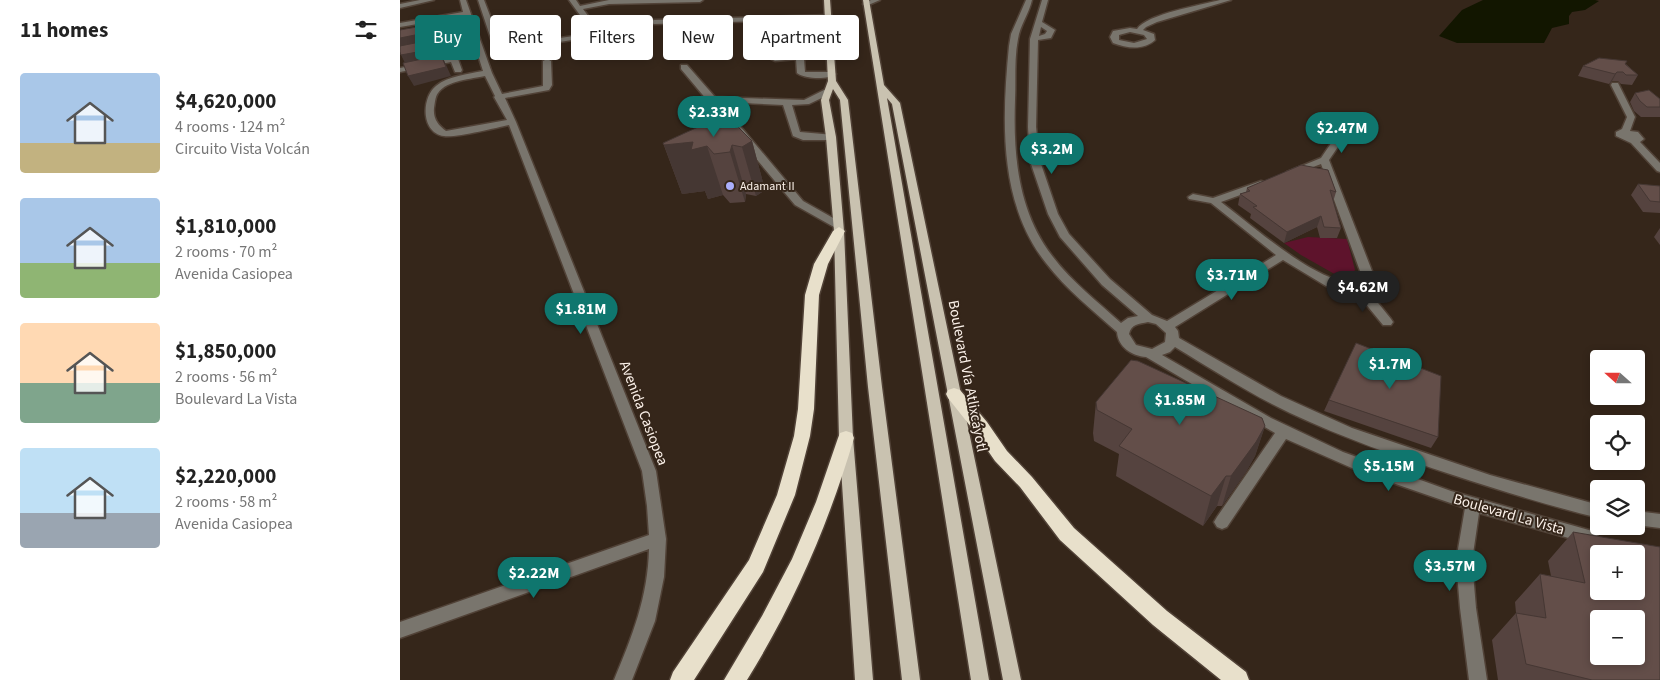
<!DOCTYPE html>
<meta charset="utf-8">
<style>
body{margin:0;font-family:"Source Sans 3",sans-serif;background:#f2f2f2;color:#222;height:100vh;display:flex;flex-direction:column;font-size:19px;white-space:nowrap}
*{box-sizing:border-box;margin:0}
p{font-size:16px;color:#767676}
.icon{flex:none;width:28px;height:28px;fill:none;stroke:currentColor;stroke-width:2;stroke-linecap:round;stroke-linejoin:round}
.map{position:relative;flex:1;overflow:hidden}
.drawer{display:flex;flex-direction:column;background:#fff;width:400px}
.drawer>*{flex:none}
.banner{position:absolute;left:15px;top:15px;width:475px;height:45px;display:flex;gap:10px}
.needle{width:32px;rotate:291deg}
.tools{position:absolute;left:1190px;top:350px;display:grid;gap:10px}
.tools a{display:grid;place-items:center;width:55px;height:55px;border-radius:5px;background:#fff;box-shadow:0 2px 8px #0003;font-size:25px}
.price{position:absolute;translate:-50% -42px;padding:0 11px;border-radius:18px;background:#0f766e;color:#fff;font-size:16px;line-height:32px;filter:drop-shadow(0 1px 2px #0008)}
.price::after{content:'';position:absolute;left:50%;top:30px;width:15px;height:11px;margin-left:-8px;background:inherit;clip-path:polygon(0 0,100% 0,50% 100%)}
.price.current{background:#222;color:#fff}
ul{padding:0;list-style:none}
li{display:flex;align-items:center;gap:15px;height:125px;padding:0 20px}
li span{display:grid;place-items:center;flex:none;width:140px;height:100px;border-radius:5px;color:#555}
li>.icon{margin-inline-start:auto}
span .icon{width:60px;height:60px;fill:#fffc;stroke-width:1}
li b{font-size:21px}
h2{display:flex;justify-content:space-between;align-items:center;height:60px;padding:0 20px;font-size:21px}
.pill{padding:0 18px;border-radius:5px;background:#fff;box-shadow:0 2px 8px #0003;font-size:18px;line-height:45px}
.pill.current{background:#0f766e;color:#fff}
main{display:flex;flex:1;min-height:0}
.map>svg:first-child{display:block}
</style>
<main>
<section class="drawer">
<h2>11 homes<svg class="icon" aria-label="filters" viewBox="0 0 24 24"><path d="M4 7h16M4 17h16"/><circle cx="9" cy="7" r="2"/><circle cx="15" cy="17" r="2"/></svg></h2>
<ul>
<li><span style="background:linear-gradient(#a9c7e8 70%,#c2b280 0)"><svg class="icon" aria-label="home" viewBox="0 0 24 24"><path d="M3 11l9-7 9 7M6 9v11h12V9"/></svg></span><div><b>$4,620,000</b><p>4 rooms · 124 m²</p><p>Circuito Vista Volcán</p></div></li>
<li><span style="background:linear-gradient(#a9c7e8 65%,#8fb573 0)"><svg class="icon" aria-label="home" viewBox="0 0 24 24"><path d="M3 11l9-7 9 7M6 9v11h12V9"/></svg></span><div><b>$1,810,000</b><p>2 rooms · 70 m²</p><p>Avenida Casiopea</p></div></li>
<li><span style="background:linear-gradient(#ffd9b3 60%,#7fa58c 0)"><svg class="icon" aria-label="home" viewBox="0 0 24 24"><path d="M3 11l9-7 9 7M6 9v11h12V9"/></svg></span><div><b>$1,850,000</b><p>2 rooms · 56 m²</p><p>Boulevard La Vista</p></div></li>
<li><span style="background:linear-gradient(#bfe0f5 65%,#9aa5b1 0)"><svg class="icon" aria-label="home" viewBox="0 0 24 24"><path d="M3 11l9-7 9 7M6 9v11h12V9"/></svg></span><div><b>$2,220,000</b><p>2 rooms · 58 m²</p><p>Avenida Casiopea</p></div></li>
</ul>
</section>
<div class="map">
<svg width="1260" height="680" viewBox="0 0 1260 680">
<rect width="100%" height="100%" fill="#35261a"/>
<path fill="#5e132c" d="M908 237 947 239 955 270 952 275 945 277 938 276 901 255 884 243Z"/>
<path fill="#121600" d="M1083 0H1195L1199 1 1185 10 1172 12 1169 16V24L1152 28 1144 43H1057L1039 36 1062 10Z"/>
<g fill="none" stroke-linecap="round" stroke-linejoin="round">
<g stroke="#514237" stroke-width="3">
<path id="minor" d="M20 0H34L0 8V4Z
M60 0H66L92 73 102 94 143 86V61L147 59 151 61 152 85 149 90 105 98 116 122 256 471 266 539 264 577 255 621 232 680H214C232 637 248 597 249 549L0 638V622L249 535 247 506 242 471 109 125C95 128 55 138 44 136 21 133 21 98 36 86 48 76 68 74 83 71L69 27 49 34 62 70 61 72H55L51 62 0 72V68L50 58 41 33 30 32 0 38V34C23 29 45 29 67 23L65 16 0 27V23L63 12ZM85 76 95 96 94 97 107 120 46 131C38 125 33 119 34 108 35 103 35 97 38 93 47 80 72 79 85 76Z
M78 0H84L102 47 193 33 169 0H176L180 6 209 0H303L300 2 209 4 183 9 200 32 230 27 234 29 230 31 102 51 94 48Z
M471 0H480L466 6 463 4Z
M626 0H632C629 14 620 25 618 39 614 59 616 80 615 100 613 155 618 212 653 257 672 282 698 302 721 323L728 318 738 316 702 285 660 237 648 214 630 161 628 127 630 39 642 0H648L642 22 655 30 651 38 638 40 636 127 640 161 658 214 669 234 710 279 752 315 767 321 876 255 811 203 789 199 788 197 793 194 813 198 861 181 865 182V186L821 202C856 228 913 281 956 284L960 280V271L921 164 892 175 887 172 921 158 938 133H944L946 135 929 160 972 271V281L966 288 991 319 993 322 991 325H983L956 292 926 286 883 260 775 327 778 331 779 338 881 396 952 428 1090 475 1199 505V518C1150 506 1102 491 1053 475 998 457 943 438 890 413 850 394 813 370 775 347L770 352 762 355 871 418 943 452 1051 491 1196 532 1198 537 1196 542 1190 544 1079 513 1072 561 1076 608 1087 680H1069L1060 608 1056 561 1065 508 961 472 886 439 827 527 822 529 817 527 814 522 817 517 875 433 746 357C732 356 718 347 717 332 692 310 666 289 646 263 598 203 602 118 609 46L611 34ZM641 27 647 31 645 34 639 36ZM748 322 756 324 766 333 765 342 752 349 736 345 729 334C731 324 739 324 748 322Z
M820 0H831L757 22 746 27 743 30 754 34 755 40C743 51 727 48 713 43L710 37 713 31 730 28 737 29C747 14 801 5 820 0ZM730 32 744 35 747 39 734 43 719 40V35Z
M431 15V19H428L402 20 404 54 431 52 435 54 431 56 404 59 405 72H432L436 74C428 80 405 79 397 73L396 59 375 61 371 59 375 57 396 55 395 20 254 24 250 22 254 20Z
M281 65H287L315 97 404 100 424 90H430V94L409 104 392 105 400 132 434 135V139L431 140H403L393 136 383 105 320 102 403 201 442 223 443 225 442 227H434L395 205 281 69Z
M1212 83H1218L1235 117 1230 131 1238 132 1244 139 1240 142 1260 163V172L1257 171 1231 143 1216 136V132L1222 129 1227 117 1211 85Z
M1236 511 1260 514V528L1236 525Z"/>
</g>
<g stroke="#514237" stroke-width="3">
<path id="major" d="M424 0H430L436 81 448 100 482 387 520 680H502L468 387 440 100 433 89 429 100 436 137 444 231 453 438 473 680H455L439 438 434 231 426 137 421 100 428 81Z
M463 0H469L484 85 500 103 621 680H603L492 104 487 98 589 680H571Z"/>
</g>
<g stroke="#514237" stroke-width="3">
<path id="highway" d="M439 227 445 231 428 264 419 295 414 409 410 436 395 495 363 572 294 680H270L273 672 349 560 377 495 394 436 398 409 405 295 414 264 433 231Z
M554 388 560 390 587 422 607 451 632 477 674 528 767 611 846 672 849 680H821L753 625 660 540 620 487 595 461 575 432 548 398 546 394 548 390Z
M446 431 452 433 454 438C429 523 394 604 347 680H324L362 616 392 559 416 502 438 438 440 433Z"/>
</g>
<use href="#minor" fill="#79756d" fill-rule="evenodd"/>
<use href="#major" fill="#c9c2b0" fill-rule="evenodd"/>
<use href="#highway" fill="#e8e0cb" fill-rule="evenodd"/>
</g>
<path fill="#55433f" d="M1226 64 1238 75 1232 85 1221 84 1218 81H1212L1209 84 1178 76 1183 66Z
M1235 93 1260 99V117H1241L1234 111 1230 102Z
M352 141 365 190 356 196 346 194 345 202 330 203 323 195 308 199 305 191 282 194 263 143Z
M928 170 936 192 933 202 941 228 937 238H920L917 227 884 243 850 218 851 214 838 205 840 194 846 192 847 188Z
M1238 184 1260 186V213L1243 212 1231 195Z
M1260 228V245L1254 237Z
M929 400 1038 437 1031 448 924 411Z
M696 402 865 426 855 456 846 472 822 506H817L803 526 716 476 719 454 694 441 693 433Z
M1173 532 1260 680H1098L1092 640 1116 613 1115 602 1140 574 1151 576 1148 561Z"/>
<path fill="#453733" d="M28 25 35 41 0 47V38Z
M35 39 40 48 44 57 43 58 51 76 14 86 8 76 6 65 1 55Z
M1217 72 1212 81 1209 84 1215 74Z
M352 141 365 190 356 196 342 147Z
M293 142 307 146 323 195 308 199 305 191 282 194 264 145Z
M332 145 346 194 345 202 330 152Z
M921 216 917 227 884 243 887 232Z
M865 426 855 456 846 472 822 506 831 476Z
M826 476 817 506 803 526 811 496Z"/>
<path fill="#634e49" stroke="#453733" fill-rule="evenodd" d="M28 25 30 32 0 38V30Z
M35 39 39 48 1 55 0 52V46Z
M41 55 46 67 8 76 3 63Z
M1199 58 1227 61 1225 64 1238 75H1226L1223 72H1217L1215 74 1183 66Z
M1249 90 1260 99V107H1247L1240 101 1235 93Z
M333 122 352 141 342 147 332 145 330 152 314 154 307 146 291 150 293 142 264 145 263 143 298 127Z
M901 165 928 170 936 192 930 190 941 228 924 227 921 216 887 232 853 207 857 206 840 194 850 191 847 188Z
M1238 184 1260 186V202L1250 201Z
M956 343 1041 376 1038 437 929 400Z
M731 360 738 361 862 418 865 426 856 442 831 476H826L811 496 719 446 732 429 697 410 696 402Z
M1173 532 1260 547V680H1192L1126 664 1116 613 1146 618 1140 574 1185 583ZM1199 554H1236V591H1199ZM1199 619H1236V656H1199Z"/>
<circle fill="#abaffb" stroke="#35261a" stroke-width="2" cx="330" cy="186" r="5"/>
<g text-anchor="middle" stroke-width="4" stroke-linejoin="round" paint-order="stroke">
<g font-size="12" fill="#fbf1e9" stroke="#35261a" text-anchor="start">
<text x="340" y="190">Adamant II</text>
</g>
<g font-size="15" fill="#fbf1e9" stroke="#35261a">
<text transform="translate(568 376) rotate(79)" y="5">Boulevard Vía Atlixcáyotl</text>
<text transform="translate(244 413) rotate(69)" y="5">Avenida Casiopea</text>
<text transform="translate(1109 514) rotate(16)" y="5">Boulevard La Vista</text>
</g>
</g>
</svg>
<div class="tools">
<a><svg class="needle" viewBox="-14 -14 28 28"><path d="M0-13l5 13h-10z" fill="#e53935"/><path d="M0 13l5-13h-10z" fill="#767676"/></svg></a>
<a><svg class="icon" aria-label="locate" viewBox="0 0 24 24"><circle cx="12" cy="12" r="6"/><path d="M12 2v4M12 18v4M2 12h4M18 12h4"/></svg></a>
<a><svg class="icon" aria-label="layers" viewBox="0 0 24 24"><path d="M12 4l9 5-9 5-9-5zM3 14l9 5 9-5"/></svg></a>
<a>+</a>
<a>−</a>
</div>
<b class="price" style="left:314px;top:138px">$2.33M</b>
<b class="price" style="left:942px;top:154px">$2.47M</b>
<b class="price" style="left:652px;top:175px">$3.2M</b>
<b class="price" style="left:832px;top:301px">$3.71M</b>
<b class="price current" style="left:963px;top:313px">$4.62M</b>
<b class="price" style="left:181px;top:335px">$1.81M</b>
<b class="price" style="left:990px;top:390px">$1.7M</b>
<b class="price" style="left:780px;top:426px">$1.85M</b>
<b class="price" style="left:989px;top:492px">$5.15M</b>
<b class="price" style="left:1050px;top:592px">$3.57M</b>
<b class="price" style="left:134px;top:599px">$2.22M</b>
<div class="banner">
<a class="pill current">Buy</a>
<a class="pill">Rent</a>
<a class="pill">Filters</a>
<a class="pill">New</a>
<a class="pill">Apartment</a>
</div>
</div>
</main>
